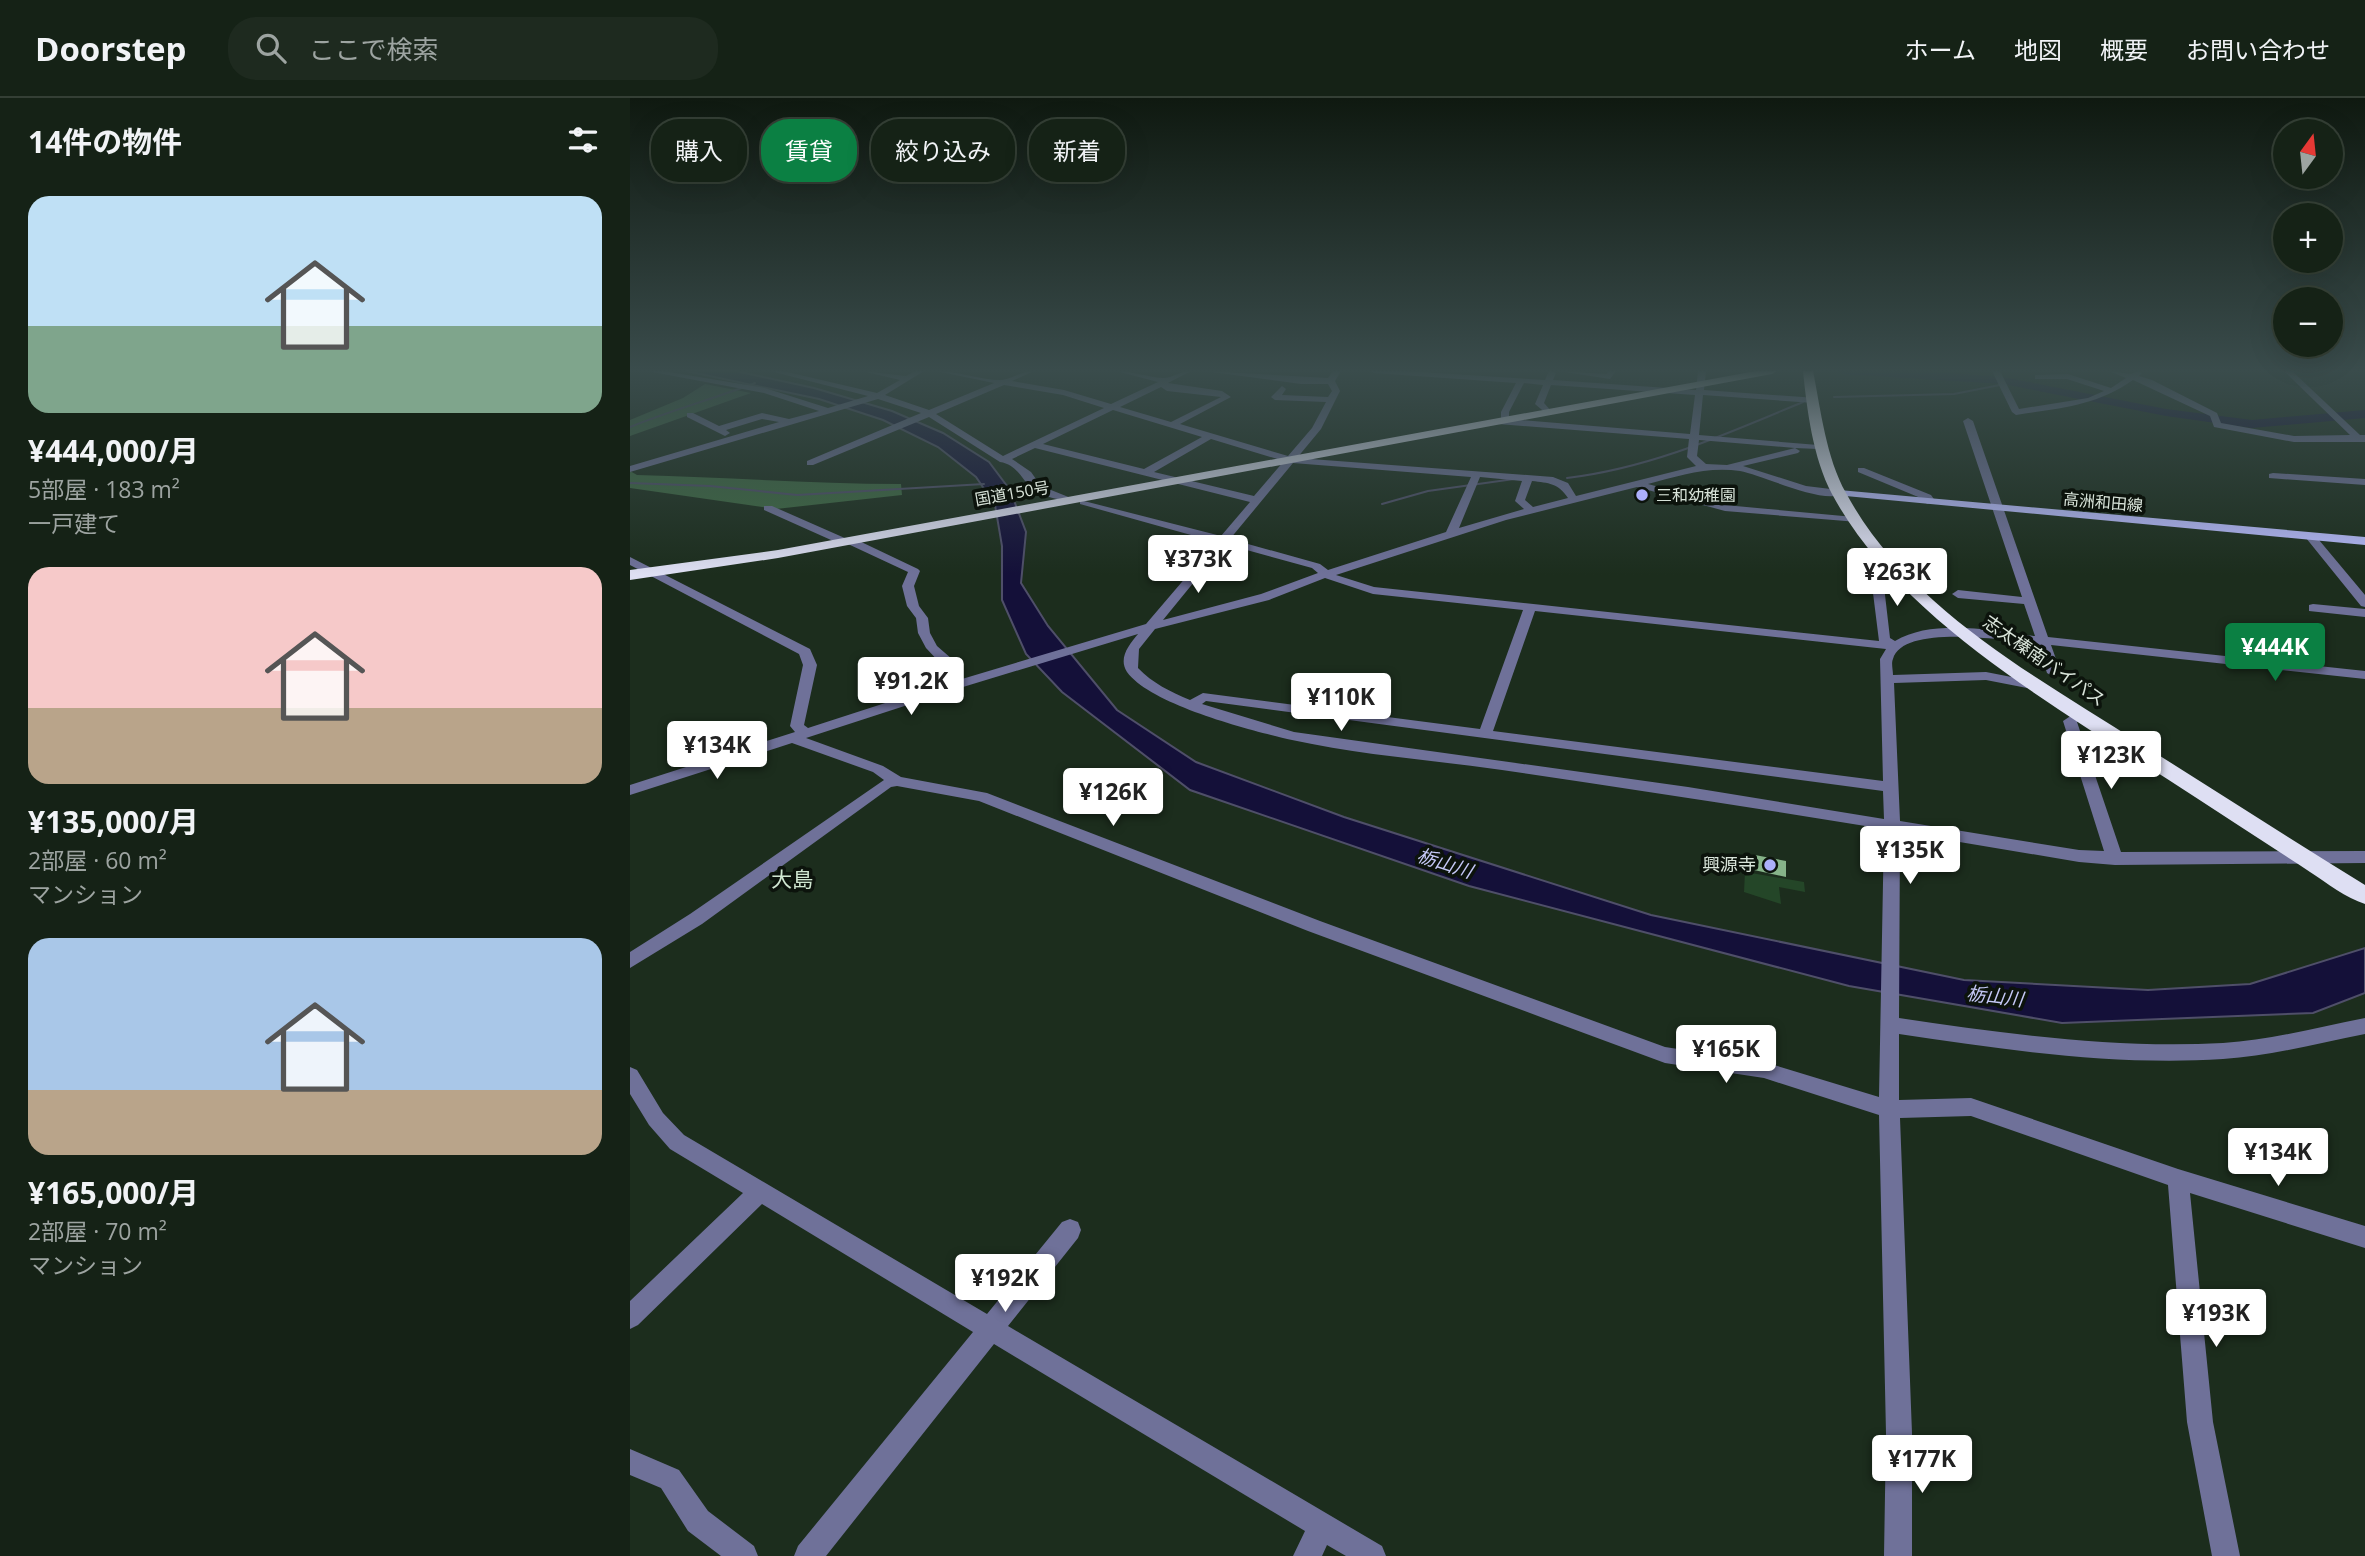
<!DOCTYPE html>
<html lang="ja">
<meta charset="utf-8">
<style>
body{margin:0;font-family:"Open Sans","Noto Sans JP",sans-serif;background:#1e2a1f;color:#f1f3f6;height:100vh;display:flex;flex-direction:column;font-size:26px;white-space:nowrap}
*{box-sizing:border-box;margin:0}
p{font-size:23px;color:#9da4a1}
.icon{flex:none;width:38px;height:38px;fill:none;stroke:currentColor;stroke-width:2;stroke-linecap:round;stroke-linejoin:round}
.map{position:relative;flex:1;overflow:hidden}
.side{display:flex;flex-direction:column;background:#152216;width:630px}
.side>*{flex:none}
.hud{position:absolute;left:21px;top:21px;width:665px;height:63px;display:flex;gap:14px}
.needle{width:46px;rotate:15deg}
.buttons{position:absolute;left:1643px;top:21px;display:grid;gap:14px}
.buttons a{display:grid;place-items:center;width:70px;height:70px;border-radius:50%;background:#152216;box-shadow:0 7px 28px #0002,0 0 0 2px #343f35;font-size:35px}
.price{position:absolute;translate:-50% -60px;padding:0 16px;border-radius:7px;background:#fff;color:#222;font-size:23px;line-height:46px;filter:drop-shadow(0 2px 4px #0008)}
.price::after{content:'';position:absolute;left:50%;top:42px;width:21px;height:16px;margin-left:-10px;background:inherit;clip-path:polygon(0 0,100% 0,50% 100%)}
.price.current{background:#0b8043;color:#fff}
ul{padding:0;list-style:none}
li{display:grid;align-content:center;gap:14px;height:371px;padding:0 28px}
li span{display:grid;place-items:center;height:217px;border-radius:21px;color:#555}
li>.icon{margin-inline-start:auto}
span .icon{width:126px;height:126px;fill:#fffc;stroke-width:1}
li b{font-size:30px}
h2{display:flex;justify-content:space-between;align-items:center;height:84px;padding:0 28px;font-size:30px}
.tag{padding:0 24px;border-radius:28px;background:#152216;box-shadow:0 7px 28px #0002,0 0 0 2px #343f35;font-size:24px;line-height:63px}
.tag.current{background:#0b8043;color:#fff}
header{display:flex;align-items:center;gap:42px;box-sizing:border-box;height:98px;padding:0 35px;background:#152216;border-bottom:2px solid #343f35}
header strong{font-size:33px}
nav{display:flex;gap:38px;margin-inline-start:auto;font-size:24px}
.search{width:490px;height:63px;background:#1e2a1f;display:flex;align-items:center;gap:18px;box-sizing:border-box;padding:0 24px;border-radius:28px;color:#9da4a1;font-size:26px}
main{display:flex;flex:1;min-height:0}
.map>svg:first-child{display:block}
</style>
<header>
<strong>Doorstep</strong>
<div class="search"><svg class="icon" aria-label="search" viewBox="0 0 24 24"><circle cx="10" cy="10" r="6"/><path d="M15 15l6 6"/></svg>ここで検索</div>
<nav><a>ホーム</a><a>地図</a><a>概要</a><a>お問い合わせ</a></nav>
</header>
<main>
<section class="side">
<h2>14件の物件<svg class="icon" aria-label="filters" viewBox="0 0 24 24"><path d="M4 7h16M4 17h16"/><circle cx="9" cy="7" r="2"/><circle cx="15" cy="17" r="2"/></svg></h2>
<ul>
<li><span style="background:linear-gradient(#bfe0f5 60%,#7fa58c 0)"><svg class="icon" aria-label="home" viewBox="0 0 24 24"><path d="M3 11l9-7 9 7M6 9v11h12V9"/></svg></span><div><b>¥444,000/月</b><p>5部屋 · 183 m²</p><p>一戸建て</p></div></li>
<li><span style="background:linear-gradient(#f6c9c9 65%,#b9a48a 0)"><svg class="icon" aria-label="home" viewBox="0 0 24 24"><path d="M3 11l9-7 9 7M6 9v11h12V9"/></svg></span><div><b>¥135,000/月</b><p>2部屋 · 60 m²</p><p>マンション</p></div></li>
<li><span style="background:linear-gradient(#a9c7e8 70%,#b9a48a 0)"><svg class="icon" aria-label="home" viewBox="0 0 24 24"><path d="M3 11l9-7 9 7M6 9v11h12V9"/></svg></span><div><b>¥165,000/月</b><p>2部屋 · 70 m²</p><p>マンション</p></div></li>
</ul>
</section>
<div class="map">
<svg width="1735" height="1458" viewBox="0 0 1735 1458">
<rect width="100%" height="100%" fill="#1c2d1d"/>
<path fill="#244628" d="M1115 774 1174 784 1175 794 1149 789 1151 806 1114 794Z"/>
<path fill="#3e6842" d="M75 286 121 295 0 338V322L53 300Z
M0 373 7 377C95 379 183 386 271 386L272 397 146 411 0 390Z"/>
<path fill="#141039" stroke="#4f4f69" stroke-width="2" d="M56 273H106L184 290 262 313 313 335 359 364 380 392 396 434 391 485 418 528 487 612 566 664 714 719 1021 817 1334 882 1518 892 1620 886 1735 850V895L1683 915 1432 925 1219 888 839 788 560 692 432 594 396 556 372 502V448L365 407 346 379 308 349 253 322 189 301Z"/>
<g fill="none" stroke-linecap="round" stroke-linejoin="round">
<path stroke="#4f4f69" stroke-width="2" d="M1204 299 1324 296 1385 284
M0 329C42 312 83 301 125 285
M937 380C1021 370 1096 336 1173 304
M0 385 80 388 167 397 354 386
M752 406 798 393 884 381"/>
<path fill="#141039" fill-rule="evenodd" d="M1208 273H1291L1373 279 1536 311 1622 322 1735 312V320L1622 330 1536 318 1373 286 1213 276Z"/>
</g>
<path fill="#86b389" d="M1125 757 1156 763V779L1124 772Z"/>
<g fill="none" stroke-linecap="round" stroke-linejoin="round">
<path fill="#6f7199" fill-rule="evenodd" d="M17 273H33L135 290 198 310 238 298 140 273H153L247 295 270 282 232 273 276 278 285 273H294L255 297 299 312 364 285 306 273C326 273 357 283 372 282 384 280 392 273 404 273L382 283 434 292 481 306 528 284 486 273C502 273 517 279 533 280 542 280 551 273 561 273L538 285 592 293 601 299 550 326 658 358 682 330 696 304 645 302 641 299 652 288 656 291 652 297 698 299 702 293 698 286H671L574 273 698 280 703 273H711L705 283 710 293 691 331 667 360 923 379 938 385 946 398 1066 368 1057 359 1059 341 868 326 863 323 871 320V314L886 285 744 275 740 273H776L915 282 919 273H922L926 275 923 282 1066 292 1068 273H1076L1074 292 1187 300 1188 302 1184 305 1073 297 1069 337 1188 347V351L1165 350 1170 353 1168 355 1113 368 1176 388 1209 392 1214 395C1195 408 1133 377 1110 373 1078 368 1048 378 1018 386L1095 407 1224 419 1229 422 1228 424 1095 413 1007 389 876 422 706 477 744 489 1249 543 1240 471 1246 468 1252 471 1260 540 1265 543C1304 520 1362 533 1405 538L1394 506 1328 500 1322 496 1328 492 1392 499 1333 323 1338 320 1343 323 1418 539 1735 573V581L1421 547 1431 575 1424 579 1417 575 1408 546C1380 543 1273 525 1263 561 1261 565 1263 572 1263 577L1356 574 1402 583 1404 586 1397 590 1356 582 1264 585 1270 723 1449 752 1474 753 1433 623 1451 611 1458 615 1447 624 1491 754 1735 753V765L1485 767 1449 764 1270 734 1269 920C1377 936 1485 951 1593 945 1641 942 1688 929 1735 920V936C1688 945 1641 958 1593 961 1485 968 1376 952 1269 936V1002L1341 1000 1548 1071 1735 1128V1150L1560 1095 1583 1324 1610 1458H1582L1557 1324 1538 1087 1341 1018 1270 1020 1282 1335V1458H1254L1256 1335 1249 1017 1134 980 1035 965 678 833 349 703 267 688 261 689 72 826 0 870V854L60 816 254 682 243 674 162 645 0 697V687L165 634 160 628 173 567 169 556 0 467V459L180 551 187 567 174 627 178 630 320 584 311 566 296 550 288 535 286 520 277 508 272 488 278 474 218 446H210L134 412V408H142L217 441H225L288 471 290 473 284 488 289 508 298 520 300 535 307 548 322 561 332 581 516 526 586 444 450 406V402L591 438 620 404 405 350 382 361 401 374 411 388 441 400C434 405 412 398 404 392 392 384 389 367 370 364L299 319 183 367H177V363L291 315 248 301 0 374V368L149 324 132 321 96 332 100 335 95 338 57 319V315H63L89 328 132 315 159 321 189 313 134 295ZM894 285 913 287 905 306 918 317 922 314 914 305 921 287 1065 297 1060 336 879 321V314ZM374 287 433 297 474 310 373 358 306 316ZM531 289 537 293 591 299 541 324 490 309ZM483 312 572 339 514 371 413 346ZM581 341 654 363 624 398 524 374ZM1069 342 1165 350 1097 367 1076 366 1067 358ZM663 365 841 379 816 434 698 472 690 466 600 441ZM850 379 892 383 885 403 894 411 829 430ZM902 383C919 385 928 385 938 400L903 409 895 402ZM595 446 682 470 688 475 631 496 533 522ZM695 480 743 496 893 512 850 631 573 595 560 602C541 594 522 585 508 570L509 551 525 531 639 502ZM905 513 1256 551 1250 561 1253 683 863 633ZM508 536C499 547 488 560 497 574 521 607 622 633 662 642 730 657 802 662 872 672 999 691 1127 710 1254 731L1249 999 1134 964 1035 949 690 823 357 695 271 679 253 668 176 640 333 589ZM576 603 1253 693 1254 721 1058 689 664 634 572 606Z
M928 273 977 276 978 273H986L980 281Z
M1362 273H1370L1389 311 1458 300 1474 293 1437 281H1405V277L1438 276 1481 290 1496 280 1479 273 1501 276 1508 273 1512 275 1509 278 1522 282 1587 315 1591 325 1664 338 1720 337 1654 273H1662L1730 337H1735V344H1664L1584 329 1580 318 1503 282C1466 308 1430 310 1386 317L1382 314Z
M1228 370H1234L1301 397 1306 404 1297 406 1293 401 1228 374Z
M1643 375 1735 381V387L1639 380V376Z
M1680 435 1684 436 1735 497V509L1731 508 1676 440V436Z
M1683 506 1735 511V519L1679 513V507Z
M0 969 7 972 33 1015 54 1037 357 1216 432 1124 440 1121 448 1124 451 1132 448 1140 378 1228 752 1448 756 1458H716L697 1447 692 1458H663L675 1433 364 1246 196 1458H164L168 1448 343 1234 132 1106 8 1227 0 1231V1203L113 1095 40 1051 19 1027 0 996Z
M0 1351 49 1372 78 1413 124 1448 128 1458H91L58 1433 31 1390 0 1377Z"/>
<path fill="#b8bbfd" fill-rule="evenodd" d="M1209 392 1735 439V447L1205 397 1203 395Z"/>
<path fill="#dedff3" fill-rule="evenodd" d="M1126 273H1147L1142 276 148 460 0 482V472L148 452Z
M1173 273H1183C1191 313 1196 359 1216 395 1278 510 1405 578 1511 646 1586 693 1660 741 1735 787V806C1716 800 1697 785 1680 774 1642 749 1603 724 1565 699 1444 619 1272 527 1202 396 1183 360 1177 312 1173 273Z"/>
</g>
<linearGradient id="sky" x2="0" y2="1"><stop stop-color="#0f1910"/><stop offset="0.57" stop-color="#3a4c4c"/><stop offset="1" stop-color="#3a4c4c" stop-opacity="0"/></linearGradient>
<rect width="1735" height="477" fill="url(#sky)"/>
<g fill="#acaffb" stroke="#0c130c" stroke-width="2.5">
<circle cx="1012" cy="397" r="7"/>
<circle cx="1140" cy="767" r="7"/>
</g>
<g text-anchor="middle" stroke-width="7" stroke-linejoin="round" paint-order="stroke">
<g font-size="16" fill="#d8e3d9" stroke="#0c130c">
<text transform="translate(382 395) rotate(-10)" y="6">国道150号</text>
<text transform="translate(1473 404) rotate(5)" y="6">高洲和田線</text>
</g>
<g font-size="16" fill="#d8e3d9" stroke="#0c130c" text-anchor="start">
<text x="1026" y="403">三和幼稚園</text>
</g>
<g font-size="18" fill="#d8e3d9" stroke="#0c130c">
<text transform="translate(1414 563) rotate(35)" y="6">志太榛南バイパス</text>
</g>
<g font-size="18" fill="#d8e3d9" stroke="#0c130c" text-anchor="end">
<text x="1126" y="773">興源寺</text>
</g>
<g font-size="19" font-style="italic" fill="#c5c8f6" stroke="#0c130c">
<text transform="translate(815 765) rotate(18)" y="7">栃山川</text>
<text transform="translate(1365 898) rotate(7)" y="7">栃山川</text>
</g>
<g font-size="21" fill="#d0e7d1" stroke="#0c130c">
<text x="162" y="789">大島</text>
</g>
</g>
</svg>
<div class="buttons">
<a><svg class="needle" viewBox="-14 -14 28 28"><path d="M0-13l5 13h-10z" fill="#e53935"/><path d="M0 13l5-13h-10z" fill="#9da4a1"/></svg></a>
<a>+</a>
<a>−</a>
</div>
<b class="price" style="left:568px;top:497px">¥373K</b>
<b class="price" style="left:1267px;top:510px">¥263K</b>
<b class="price current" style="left:1645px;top:585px">¥444K</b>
<b class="price" style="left:281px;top:619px">¥91.2K</b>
<b class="price" style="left:711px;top:635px">¥110K</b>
<b class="price" style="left:87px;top:683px">¥134K</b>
<b class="price" style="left:1481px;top:693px">¥123K</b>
<b class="price" style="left:483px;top:730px">¥126K</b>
<b class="price" style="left:1280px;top:788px">¥135K</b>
<b class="price" style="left:1096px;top:987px">¥165K</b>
<b class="price" style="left:1648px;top:1090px">¥134K</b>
<b class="price" style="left:375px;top:1216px">¥192K</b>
<b class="price" style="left:1586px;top:1251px">¥193K</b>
<b class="price" style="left:1292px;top:1397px">¥177K</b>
<div class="hud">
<a class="tag">購入</a>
<a class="tag current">賃貸</a>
<a class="tag">絞り込み</a>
<a class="tag">新着</a>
</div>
</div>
</main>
